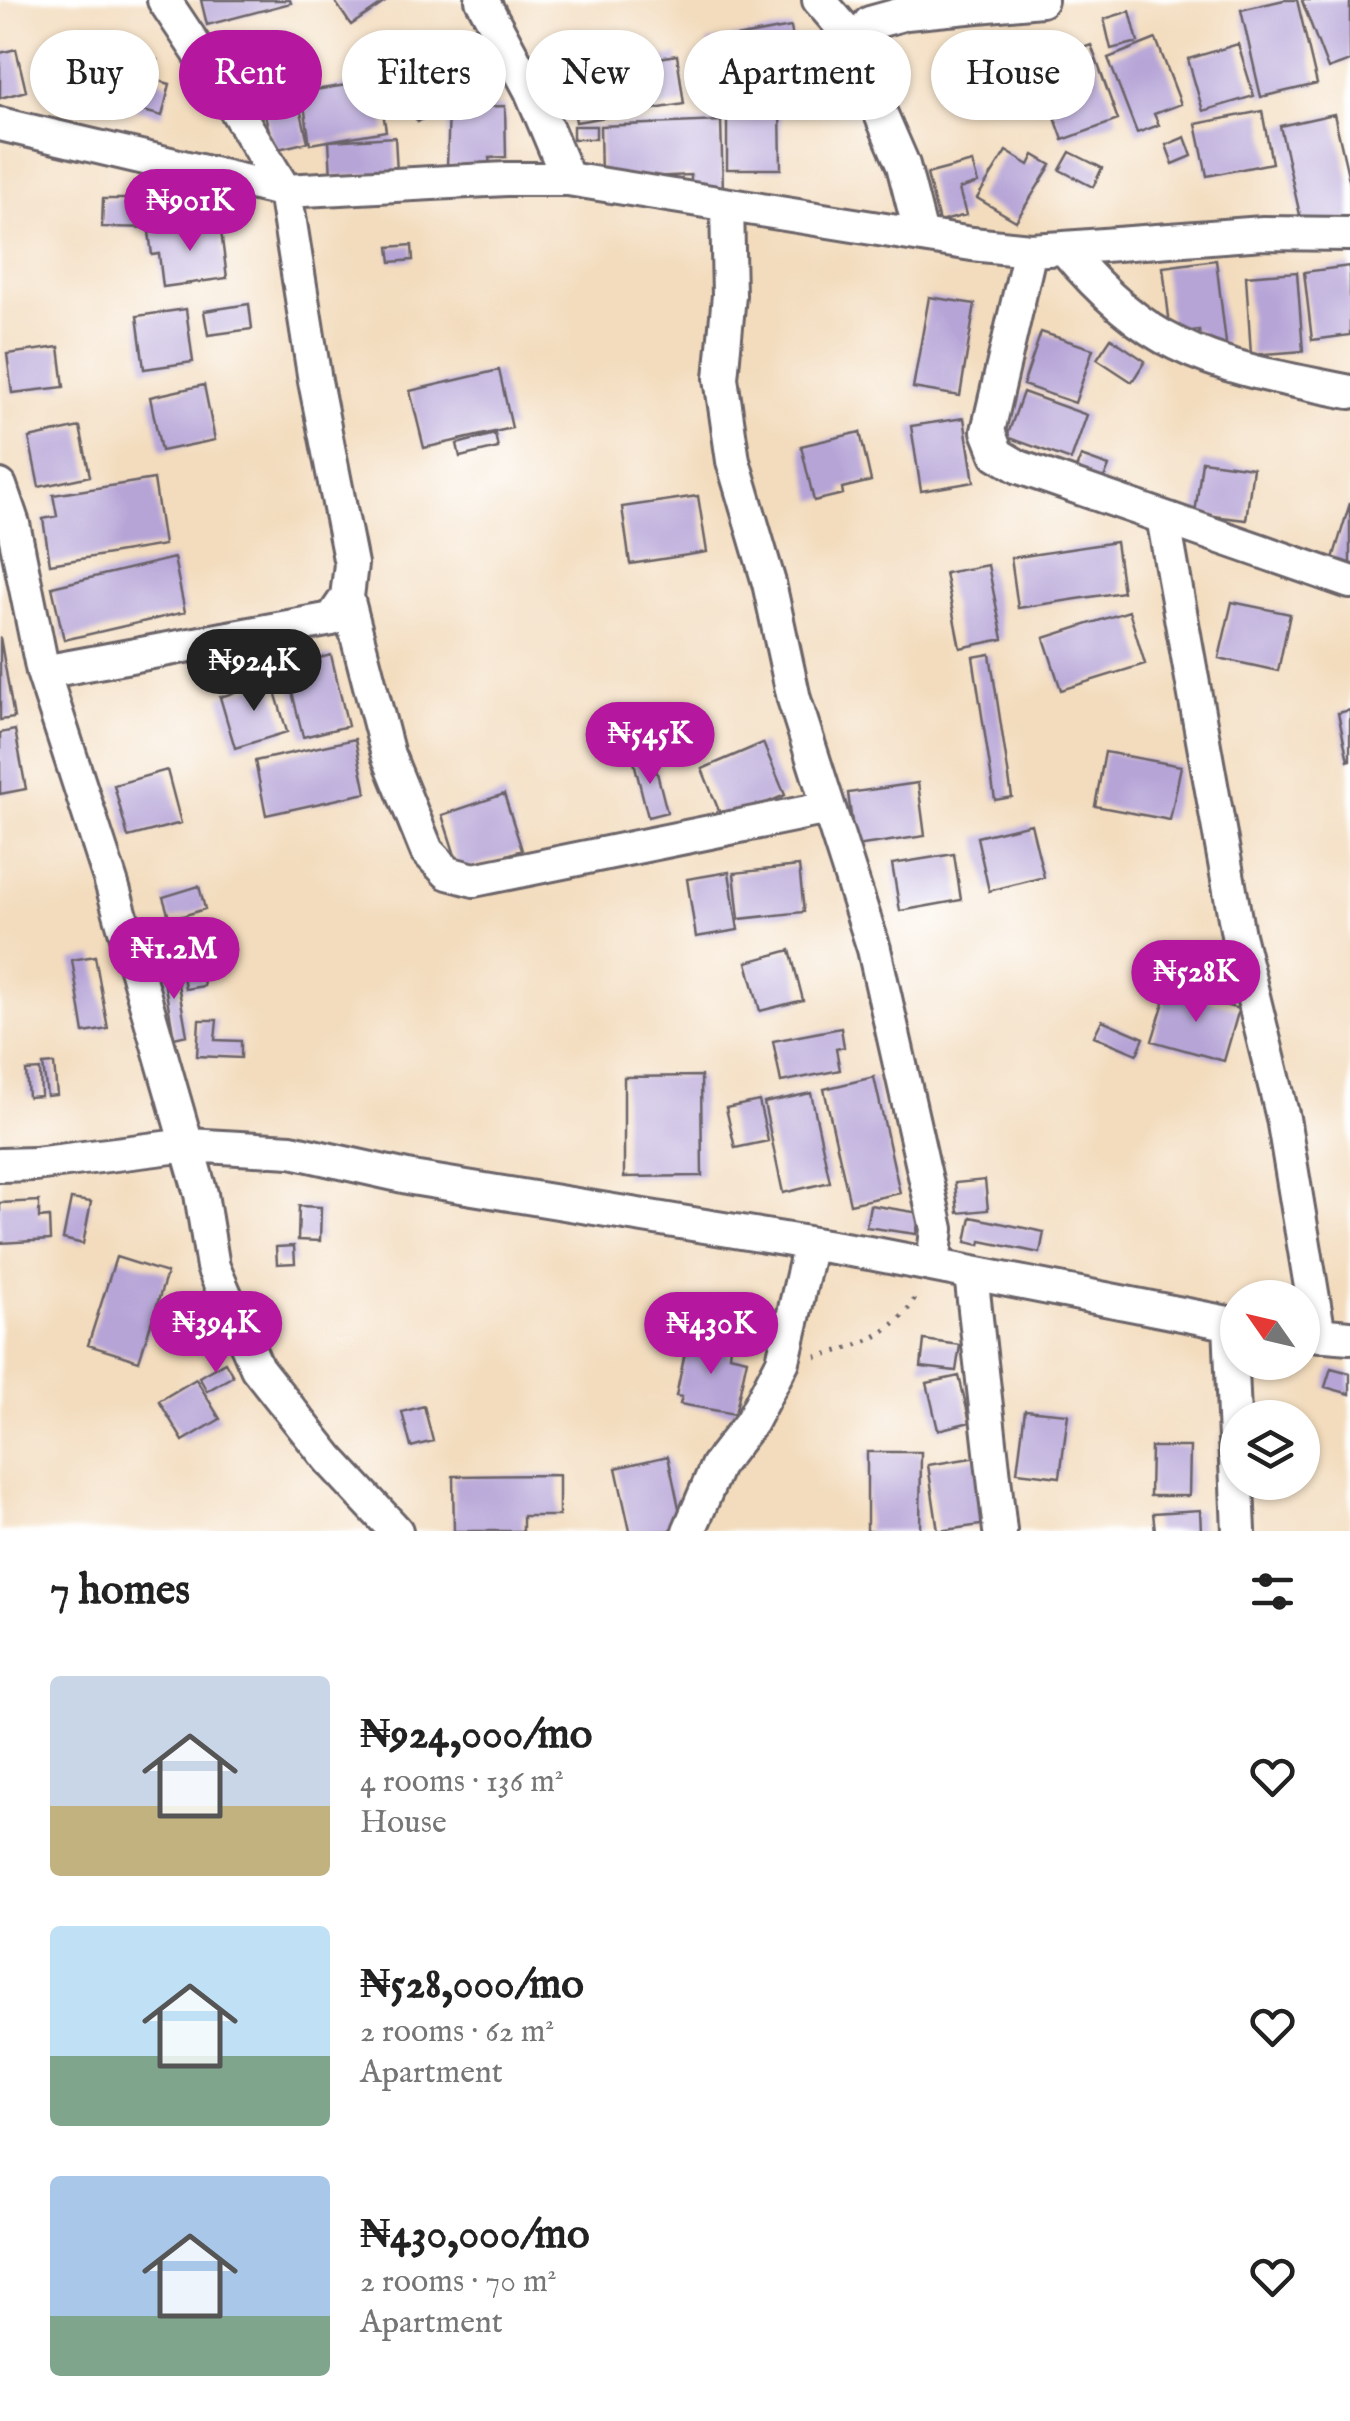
<!DOCTYPE html>
<meta charset="utf-8">
<style>
body{margin:0;font-family:"IM FELL English",serif;background:#f6f6f6;color:#222;height:100vh;display:flex;flex-direction:column;font-size:38px;white-space:nowrap}
*{box-sizing:border-box;margin:0}
p{font-size:32px;color:#767676}
.icon{flex:none;width:55px;height:55px;fill:none;stroke:currentColor;stroke-width:2;stroke-linecap:round;stroke-linejoin:round}
.map{position:relative;height:1531px;overflow:hidden}
.panel{display:flex;flex-direction:column;background:#fff;flex:1}
.panel>*{flex:none}
.hud{position:absolute;left:30px;top:30px;width:1290px;height:90px;display:flex;gap:20px}
.needle{width:65px;rotate:304deg}
.tools{position:absolute;left:1220px;top:1280px;display:grid;gap:20px}
.tools a{display:grid;place-items:center;width:100px;height:100px;border-radius:50%;background:#fff;box-shadow:0 2px 8px #0004;font-size:50px}
.price{position:absolute;translate:-50% -85px;padding:0 22px;border-radius:35px;background:#b5179e;color:#fff;font-size:32px;line-height:65px;filter:drop-shadow(0 2px 5px #0008)}
.price::after{content:'';position:absolute;left:50%;top:60px;width:30px;height:22px;margin-left:-15px;background:inherit;clip-path:polygon(0 0,100% 0,50% 100%)}
.price.selected{background:#222;color:#fff}
ul{padding:0;list-style:none}
li{display:flex;align-items:center;gap:30px;height:250px;padding:0 50px}
li span{display:grid;place-items:center;flex:none;width:280px;height:200px;border-radius:10px;color:#555}
li>.icon{margin-inline-start:auto}
span .icon{width:120px;height:120px;fill:#fffc;stroke-width:1}
li b{font-size:42px}
h2{display:flex;justify-content:space-between;align-items:center;height:120px;padding:0 50px;font-size:42px}
.chip{padding:0 35px;border-radius:45px;background:#fff;box-shadow:0 2px 8px #0004;font-size:35px;line-height:90px}
.chip.selected{background:#b5179e;color:#fff}
.map>svg:first-child{display:block}
</style>
<div class="map">
<svg width="1350" height="1531" viewBox="0 0 1350 1531">
<rect width="100%" height="100%" fill="#fff"/>
<filter id="ink" filterUnits="userSpaceOnUse"><feTurbulence type="fractalNoise" baseFrequency=".01" numOctaves="2"/><feDisplacementMap in="SourceGraphic" scale="20" xChannelSelector="R" yChannelSelector="G"/><feConvolveMatrix kernelMatrix="1 2 1 2 8 2 1 2 1" color-interpolation-filters="sRGB"/></filter>
<filter id="wash" filterUnits="userSpaceOnUse"><feTurbulence type="fractalNoise" baseFrequency=".0048" numOctaves="4" result="noise"/><feDisplacementMap in="SourceGraphic" scale="40" xChannelSelector="R" yChannelSelector="G"/><feGaussianBlur stdDeviation="2.25" result="paint"/><feColorMatrix in="noise" values="0 0 0 0 0 0 0 0 0 0 0 0 0 0 0 0 0 1.4 0 .05"/><feComposite in="paint" operator="in"/></filter>
<g filter="url(#wash)">
<rect width="100%" height="100%" fill="#f3dcbd"/>
<g id="blocks">
<path fill="#b6a4d7" d="M201 0H290L291 3 207 25Z
M334 0H388L351 25Z
M1284 0H1297L1317 84 1261 97 1241 10Z
M1305 0H1350V61L1328 69 1302 1Z
M1130 11 1138 42 1111 49 1104 19Z
M791 27 800 83 718 98 708 42Z
M71 37 157 60 152 79 170 84 162 116 58 88Z
M1156 39 1181 104 1154 114 1159 125 1137 133 1108 58Z
M436 40 468 88 418 122 386 74Z
M1238 44 1254 96 1203 111 1188 59Z
M1091 45 1118 120 1063 140 1036 65Z
M16 49 26 91 0 98V53Z
M677 55 684 104 576 122 568 73Z
M826 56 834 80 812 88 803 64Z
M557 77 565 105 559 109 546 83Z
M378 80 386 131 310 144 302 92Z
M297 95 308 142 274 150 262 103Z
M505 106 506 157 489 158 490 164 447 166 449 108Z
M780 107 781 169H727V108Z
M1262 111 1272 163 1207 176 1196 124Z
M1334 114 1350 184V225L1302 224 1280 126Z
M721 121 723 190 691 191V175L601 179 600 126Z
M573 126H596V139H573Z
M395 137 397 173 331 177 329 141Z
M1185 137 1192 156 1173 164 1166 145Z
M1006 151 1029 165 1034 155 1051 165 1016 221 977 198Z
M1070 152 1102 168 1093 187 1060 170Z
M972 162 978 183 959 189 966 215 939 222 927 174Z
M103 199H166L165 228 102 227Z
M220 223 227 278 163 287 159 254 152 255 149 232Z
M412 245 413 260 391 262 389 247Z
M1216 260 1226 343 1201 347 1199 330 1171 334 1163 267Z
M1350 266V335L1312 340 1304 272Z
M1297 272 1303 351 1251 355 1246 276Z
M929 297 975 304 960 396 913 388Z
M249 304 252 329 208 335 204 311Z
M186 309 193 362 144 369 137 316Z
M1041 332 1093 349 1075 403 1023 385Z
M1111 338 1145 361 1132 382 1097 359Z
M59 347 64 387 12 393 7 354Z
M499 370 512 428 424 448 410 391Z
M204 385 215 440 161 451 150 397Z
M1023 392 1087 415 1071 460 1007 437Z
M964 418 974 482 921 491 911 426Z
M80 427 90 476 39 487 29 438Z
M860 432 871 481 842 488 843 494 814 501 801 446Z
M495 434 498 448 460 457 457 444Z
M1081 456 1109 466 1100 489 1072 479Z
M1202 461 1253 468 1246 520 1195 514Z
M154 479 164 545 50 564 43 519 57 516 53 495Z
M698 496 707 552 630 564 622 507Z
M1350 503V567L1332 562Z
M1116 542 1123 592 1018 608 1011 558Z
M174 558 185 612 64 640 52 587Z
M988 565 1003 639 960 648 945 573Z
M1232 602 1290 614 1278 671 1219 658Z
M1129 611 1145 664 1061 690 1044 638Z
M0 637 14 718 0 720Z
M990 654 1012 797 995 800 973 657Z
M331 655 348 726 303 737 286 667Z
M272 681 287 732 235 748 220 697Z
M1350 710V760L1348 761 1338 713Z
M15 730 26 789 0 794V733Z
M355 739 366 793 266 815 255 761Z
M763 743 785 795 723 821 702 769Z
M1105 752 1181 766 1170 820 1095 806Z
M653 757 667 812 648 817 634 762Z
M167 770 181 823 128 837 114 785Z
M918 783 925 836 855 846 848 793Z
M504 794 522 850 460 871 442 815Z
M1031 824 1044 877 989 891 977 837Z
M954 854 961 900 900 911 892 864Z
M799 866 804 912 739 919 734 873Z
M729 872 738 930 696 937 687 879Z
M199 886 205 909 170 920 163 897Z
M187 919 199 946 176 956 164 929Z
M790 950 803 1000 760 1011 747 962Z
M95 956 108 1029 84 1033 72 960Z
M200 957 204 986 185 989 181 960Z
M175 967 187 1035 174 1038 162 969Z
M1168 989 1239 1009 1224 1061 1152 1041Z
M199 1020H217L215 1040 241 1041V1058L197 1056Z
M1102 1020 1144 1038 1137 1054 1094 1036Z
M841 1028 844 1047 836 1049 840 1070 781 1082 773 1041Z
M54 1064 57 1095 47 1096 43 1065Z
M40 1070 41 1096 28 1097 26 1071Z
M701 1076 702 1176 624 1177V1077Z
M874 1077 900 1193 850 1204 824 1089Z
M811 1093 830 1182 783 1193 764 1103Z
M759 1101 768 1141 735 1148 726 1108Z
M985 1180 988 1210 958 1213 955 1183Z
M71 1199 91 1202 83 1244 63 1239Z
M39 1201V1218L49 1217 50 1240 0 1243V1203Z
M870 1205 920 1213 916 1234 866 1227Z
M299 1206 321 1207 320 1241 298 1240Z
M971 1217 1044 1232 1040 1253 981 1241 980 1245 966 1242Z
M294 1246 295 1263 277 1264 276 1247Z
M116 1257 167 1273 139 1361 88 1345Z
M688 1338 730 1346 729 1355 747 1359 735 1414 680 1404 682 1397 676 1396Z
M924 1340 960 1345 956 1371 921 1367Z
M225 1362 233 1376 207 1391 199 1377Z
M1331 1368 1350 1373V1394L1325 1387Z
M959 1376 970 1422 938 1430 927 1383Z
M196 1379 220 1419 183 1441 159 1401Z
M424 1406 433 1441 411 1447 402 1412Z
M1025 1410 1068 1414 1060 1477 1017 1472Z
M1151 1447H1190L1189 1496H1150Z
M867 1452H921L920 1531H867Z
M668 1456 683 1527 667 1531H630L616 1468Z
M978 1457 988 1524 938 1531 928 1465Z
M559 1475V1516H523V1531H454L453 1476Z
M1200 1510 1201 1531H1155L1153 1513Z"/>
</g>
</g>
<g filter="url(#ink)">
<use href="#blocks" fill-opacity="0" stroke="#6b6368" stroke-width="2.5"/>
<g fill="none" stroke-linecap="round" stroke-linejoin="round">
<g stroke="#6b6368" stroke-width="38">
<path id="street" d="M482 0 531 91 568 179
M819 0 858 45
M0 124 285 191 506 179H568L972 244 1030 250 1064 248C1094 284 1134 324 1177 344 1231 371 1292 380 1350 392
M727 205 729 295 721 378 733 461 769 583 794 699 874 949 937 1229 933 1265
M921 235 903 165 863 73 858 45 870 23 906 13 1041 0
M1064 248 1263 233 1350 234
M1030 250 988 431 997 454 1019 467 1350 582
M0 486 13 524 43 672 112 885 201 1194 213 1267 257 1368 329 1459 396 1531
M1163 517 1238 935 1283 1118 1319 1335
M347 597 388 755 427 851 448 873 474 880 828 808
M43 672 332 619 347 597 351 564 315 381 285 191 224 90 164 0
M0 1165 35 1164 188 1145 291 1151 412 1178 875 1254 1238 1325
M971 1274 1000 1531
M1230 1324 1239 1531
M1302 1333 1350 1337
M689 1531 717 1466 751 1422 783 1361 810 1244"/>
</g>
<path stroke="#6b6368" stroke-width="5" stroke-dasharray="2.5 8" stroke-linecap="butt" d="M816 1357C859 1346 894 1336 917 1295"/>
<use href="#street" stroke="#fff" stroke-width="32"/>
</g>
</g>
</svg>
<div class="tools">
<a><svg class="needle" viewBox="-14 -14 28 28"><path d="M0-13l5 13h-10z" fill="#e53935"/><path d="M0 13l5-13h-10z" fill="#767676"/></svg></a>
<a><svg class="icon" aria-label="layers" viewBox="0 0 24 24"><path d="M12 4l9 5-9 5-9-5zM3 14l9 5 9-5"/></svg></a>
</div>
<b class="price" style="left:190px;top:254px">₦901K</b>
<b class="price selected" style="left:254px;top:714px">₦924K</b>
<b class="price" style="left:650px;top:787px">₦545K</b>
<b class="price" style="left:174px;top:1002px">₦1.2M</b>
<b class="price" style="left:1196px;top:1025px">₦528K</b>
<b class="price" style="left:216px;top:1376px">₦394K</b>
<b class="price" style="left:711px;top:1377px">₦430K</b>
<div class="hud">
<a class="chip">Buy</a>
<a class="chip selected">Rent</a>
<a class="chip">Filters</a>
<a class="chip">New</a>
<a class="chip">Apartment</a>
<a class="chip">House</a>
</div>
</div>
<section class="panel">
<h2>7 homes<svg class="icon" aria-label="filters" viewBox="0 0 24 24"><path d="M4 7h16M4 17h16"/><circle cx="9" cy="7" r="2"/><circle cx="15" cy="17" r="2"/></svg></h2>
<ul>
<li><span style="background:linear-gradient(#c9d6e8 65%,#c2b280 0)"><svg class="icon" aria-label="home" viewBox="0 0 24 24"><path d="M3 11l9-7 9 7M6 9v11h12V9"/></svg></span><div><b>₦924,000/mo</b><p>4 rooms · 136 m²</p><p>House</p></div><svg class="icon" aria-label="heart" viewBox="0 0 24 24"><path d="M12 20l-8-8c-3-5 5-10 8-4 3-6 11-1 8 4z"/></svg></li>
<li><span style="background:linear-gradient(#bfe0f5 65%,#7fa58c 0)"><svg class="icon" aria-label="home" viewBox="0 0 24 24"><path d="M3 11l9-7 9 7M6 9v11h12V9"/></svg></span><div><b>₦528,000/mo</b><p>2 rooms · 62 m²</p><p>Apartment</p></div><svg class="icon" aria-label="heart" viewBox="0 0 24 24"><path d="M12 20l-8-8c-3-5 5-10 8-4 3-6 11-1 8 4z"/></svg></li>
<li><span style="background:linear-gradient(#a9c7e8 70%,#7fa58c 0)"><svg class="icon" aria-label="home" viewBox="0 0 24 24"><path d="M3 11l9-7 9 7M6 9v11h12V9"/></svg></span><div><b>₦430,000/mo</b><p>2 rooms · 70 m²</p><p>Apartment</p></div><svg class="icon" aria-label="heart" viewBox="0 0 24 24"><path d="M12 20l-8-8c-3-5 5-10 8-4 3-6 11-1 8 4z"/></svg></li>
</ul>
</section>
